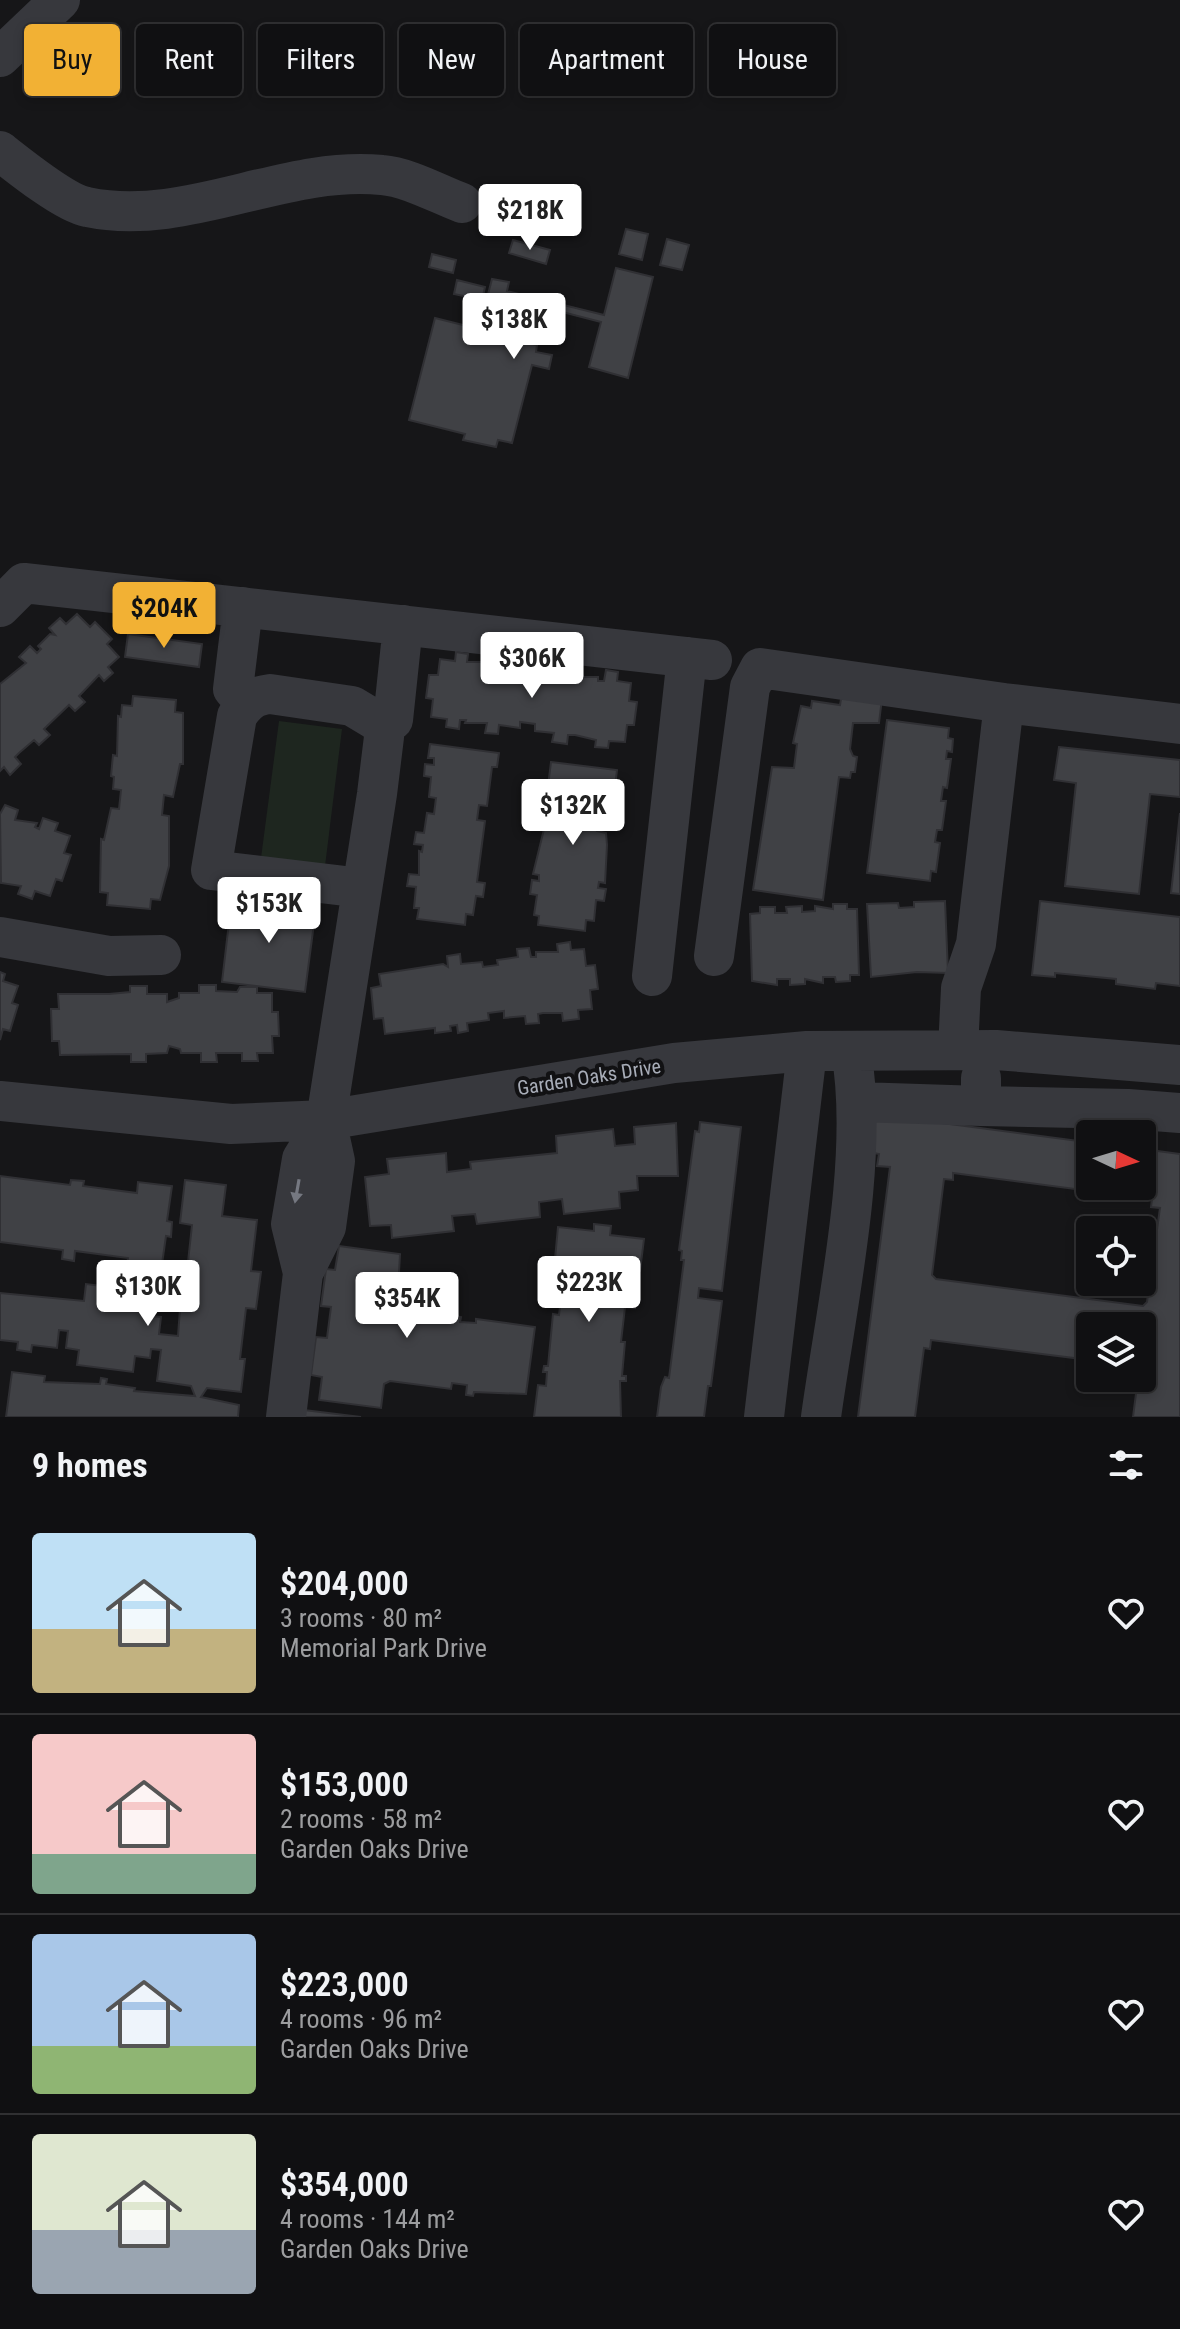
<!DOCTYPE html>
<meta charset="utf-8">
<style>
body{margin:0;font-family:"Roboto Condensed",sans-serif;background:#19191b;color:#f1f3f6;height:100vh;display:flex;flex-direction:column;font-size:30px;white-space:nowrap}
*{box-sizing:border-box;margin:0}
p{font-size:26px;color:#9c9d9f}
.icon{flex:none;width:44px;height:44px;fill:none;stroke:currentColor;stroke-width:2;stroke-linecap:round;stroke-linejoin:round}
.map{position:relative;height:1417px;overflow:hidden}
.drawer{display:flex;flex-direction:column;background:#101012;flex:1}
.drawer>*{flex:none}
.hud{position:absolute;left:24px;top:24px;width:1132px;height:72px;display:flex;gap:16px}
.needle{width:52px;rotate:94deg}
.tools{position:absolute;left:1076px;top:1120px;display:grid;gap:16px}
.tools a{display:grid;place-items:center;width:80px;height:80px;border-radius:8px;background:#101012;box-shadow:0 4px 12px #0003,0 0 0 2px #303032;font-size:40px}
.price{position:absolute;translate:-50% -68px;padding:0 18px;border-radius:8px;background:#fff;color:#222;font-size:26px;line-height:52px;filter:drop-shadow(0 2px 4px #0008)}
.price::after{content:'';position:absolute;left:50%;top:48px;width:24px;height:18px;margin-left:-12px;background:inherit;clip-path:polygon(0 0,100% 0,50% 100%)}
.price.active{background:#f2b134;color:#111}
ul{padding:0;list-style:none}
li{display:flex;align-items:center;gap:24px;height:200px;padding:0 32px}
li+li{border-top:2px solid #303032}
li span{display:grid;place-items:center;flex:none;width:224px;height:160px;border-radius:8px;color:#555}
li>.icon{margin-inline-start:auto}
span .icon{width:96px;height:96px;fill:#fffc;stroke-width:1}
li b{font-size:34px}
h2{display:flex;justify-content:space-between;align-items:center;height:96px;padding:0 32px;font-size:34px}
.tag{padding:0 28px;border-radius:8px;background:#101012;box-shadow:0 4px 12px #0003,0 0 0 2px #303032;font-size:28px;line-height:72px}
.tag.active{background:#f2b134;color:#111}
.map>svg:first-child{display:block}
</style>
<div class="map">
<svg width="1180" height="1417" viewBox="0 0 1180 1417">
<rect width="100%" height="100%" fill="#161618"/>
<path fill="#1e261f" d="M279 721 342 729 325 866 261 858Z"/>
<path fill="#404145" stroke="#303034" stroke-width="2" fill-rule="evenodd" d="M626 229 648 234 642 260 619 254Z
M667 239 689 245 682 270 660 265Z
M513 240 550 250 546 264 509 253Z
M432 254 456 260 453 273 429 267Z
M616 268 653 277 628 378 589 367 601 322 504 297 495 335 537 345 536 352 552 355 549 369 532 365 512 443 498 440 496 447 463 440 465 434 409 420 435 318 479 329 492 279 509 282 507 291 604 315Z
M457 280 485 287 482 300 454 294Z
M77 614 90 627 95 622 112 639 107 644 119 657 108 667 113 673 104 681 99 675 79 696 85 702 75 711 69 705 44 729 50 735 39 745 34 740 19 753 15 757 21 764 10 775 4 767 0 771V684L26 663 19 657 30 646 37 653 41 649 38 646 50 634 55 635 49 628 60 618 66 624Z
M128 634 202 644 199 667 125 657Z
M456 652 468 654 467 662H490V666H496V658L508 659 507 668 527 670 526 677 543 679V673L563 675 564 667 577 668 576 677H598V681H604L606 670 618 672 617 681 631 683 629 701 637 702 634 725H627L625 742 609 741 608 748 595 747 596 740 575 735H568L567 744 552 742 554 733 535 731V724L520 722V728L499 725 498 734 485 733 487 723H465L466 720H460L459 729 446 727 447 719 431 717 433 699 426 698 429 675H438L440 659 455 661Z
M842 693 882 698 879 723H853L850 749 853 756 857 757 855 772H851L850 778 839 777 823 900 753 890 772 767 794 768 797 744 793 743 801 706 811 708 812 701 840 705Z
M133 696 176 700 175 712 183 713V764H180L173 797 164 795 162 815 169 816V866L160 900 151 899 150 909 107 905 108 893 100 892 101 839 104 840 111 808 119 809 121 790 113 789 114 777 111 776 113 755 117 756 118 716 121 717 122 705 132 706Z
M887 720 949 728 948 738 953 739 952 752 947 751 946 759H951L947 788 943 787 941 801H946L942 830H937L935 842 940 843 936 872 931 871 930 881 867 873Z
M430 744 499 753 497 767H492L487 806 479 805 477 820 485 821 477 882 485 883 483 897 476 896 473 915 466 914 465 925 417 919 419 908H414L416 887 407 886 409 874 419 875V851L422 852 423 845 414 844 416 832 424 833 427 813 434 814 436 798 429 797 431 777 424 776 425 764 434 765V758H428Z
M1059 747 1180 760V797L1150 794 1139 894 1065 886 1076 783 1054 780Z
M551 762 617 770 613 803H609L607 815 599 814 597 831 606 833 607 845 605 883 599 882 598 888 606 889 604 901 596 900 594 921 586 920 585 931 538 925 539 916 534 915 537 895 530 894 532 880 539 881V875L533 874 545 825 554 826 556 809 548 808 547 794Z
M5 805 18 810 15 820 37 823 35 827 39 829 43 818 58 823 55 831 70 836 64 853 71 855 62 881 56 879 50 896 35 891 32 899 18 894 21 886 1 883 0 814Z
M1180 813V894L1171 893Z
M232 897 316 908 305 992 222 982Z
M945 901 948 973 917 972 871 977 867 904 898 903 899 908 914 907V902Z
M1040 901 1180 917V986L1156 983 1155 989 1116 984V979L1055 973V977L1032 975Z
M833 904H847V909H857L859 975H850V981L836 982 835 977H823V983L805 979V984L790 985V979H777V985L752 981 750 914 760 913V907H775V913H787L786 907 802 906V912L815 911V906L833 909Z
M570 942 571 950 584 949 586 966 595 965 598 989 590 990 592 1009 578 1010 579 1019 563 1021 562 1013H543L538 1014 539 1023 526 1024 525 1016 504 1018V1011L488 1013 489 1020 467 1023 468 1031 458 1033 457 1025 450 1026 451 1031 435 1033V1028L385 1034 383 1018 374 1019 371 988 381 986 379 974 443 964 448 967 447 956 460 954 461 964 482 962 483 967 498 965 497 960 518 957 517 949 529 948 531 957H536V952H558L557 944Z
M0 972 5 974 3 981 18 986 12 1003 18 1005 10 1031 3 1029 0 1040Z
M199 985H216V991L237 992 240 987H257V993H272V1012H278L279 1036H272L273 1053H257L258 1061H242V1053H216L217 1062H201V1053H181L180 1049 169 1046 167 1053 146 1054V1062H131V1054L60 1055 59 1041H52L51 1009H59L58 994H109L130 992V986H147V994H167V1002L179 998V993H199Z
M874 1114 1086 1142 1090 1137V1186H1142V1149L1180 1154V1417H1133L1138 1378H1142V1326H1090V1360L931 1340 930 1349 924 1348 915 1417H858L890 1167 877 1166 879 1154 869 1152ZM953 1173 1152 1199 1151 1207 1160 1208 1147 1302 1143 1306 936 1279 932 1275 944 1179 953 1180Z
M700 1122 741 1127 722 1291 699 1288 698 1298 722 1301 711 1386H708L704 1417H657L661 1387 665 1377 669 1378 684 1260H681L682 1251 679 1250 695 1131 699 1132Z
M676 1123 678 1176H637L638 1190 619 1192 620 1208 564 1214 562 1199 539 1202 540 1217 477 1224 475 1214 452 1216 454 1231 392 1238 391 1225 370 1226 365 1177 389 1174 387 1159 446 1153 447 1172 471 1169 470 1162 557 1153 556 1136 613 1129 615 1146 635 1144 634 1127Z
M0 1176 70 1185 71 1180 84 1181 83 1186 137 1193 138 1182 172 1186 167 1221 172 1222 171 1237 166 1236 161 1271 127 1266 128 1258 75 1251 74 1261 62 1259 63 1250 0 1242Z
M185 1180 226 1185 222 1216 257 1220 251 1271 261 1272 256 1309 246 1308 240 1359H245L241 1392 207 1388 201 1397 239 1405 238 1417H6L12 1372 45 1376 44 1382 100 1384 101 1378 107 1379 106 1384 135 1388 134 1391 195 1396 191 1386 157 1381 161 1350 151 1349 150 1358 135 1356 133 1372 77 1365 79 1350 66 1348 68 1331 59 1330 57 1348 32 1345 31 1352 17 1350 18 1342 0 1340V1293L84 1301 86 1284 145 1291 143 1304 148 1305 151 1316 161 1317 159 1334 178 1336 183 1268H178L179 1261 188 1262 192 1225 180 1223Z
M594 1224 611 1226 610 1235 644 1239 640 1271 633 1276 630 1300 636 1301 635 1308 625 1307 621 1342H625L622 1376H626V1381H620L621 1417H534L538 1385 546 1386 547 1372H543L544 1366H548L553 1314 559 1315 561 1298 552 1297 553 1290 558 1291 561 1260 555 1259 558 1227 594 1231Z
M339 1246 400 1254 397 1309 461 1317 460 1322 476 1323V1319L535 1327 526 1394 474 1392 473 1396 466 1395 467 1385 452 1383 451 1389 390 1381 384 1384 381 1408 319 1400 322 1377 311 1375 316 1337 327 1338 331 1307 321 1306 326 1269 335 1270Z
M304 1410 361 1417H288Z"/>
<g fill="none" stroke-linecap="round" stroke-linejoin="round">
<path stroke="#37383d" stroke-width="40" d="M0 57 60 0
M0 151C19 166 65 203 87 207 186 228 283 165 382 175 408 177 438 194 462 203
M0 607 24 583 712 660
M243 607 233 689 245 703
M382 724 393 720 403 625
M0 937 109 956 161 955
M714 956 750 687 760 668 1004 703
M652 976 687 657
M958 1050 961 988 976 944 1004 703 1180 724
M0 1101 231 1124 326 1120 674 1063 807 1051 996 1050 1180 1065
M858 1102 981 1106V1078
M981 1106 1128 1109 1180 1113
M303 1273 291 1224 302 1159 326 1120
M286 1417 303 1273 326 1227 335 1161 326 1120 377 794 384 737 382 724 352 706 270 694C253 696 246 702 237 716L211 870 362 888
M764 1417 807 1051
M821 1417C836 1307 870 1158 851 1051"/>
</g>
<defs><path id="oneway-solid" d="M-6-.8H1V-3.2L6.5 0L1 3.2V.8H-6Z" transform="scale(2)"/></defs>
<use fill="#757881" href="#oneway-solid" transform="translate(297 1191) rotate(100)"/>
<g text-anchor="middle" stroke-width="8" stroke-linejoin="round" paint-order="stroke">
<g font-size="20" fill="#a8adb8" stroke="#111113">
<text transform="translate(589 1077) rotate(-9)" y="7">Garden Oaks Drive</text>
</g>
</g>
</svg>
<div class="tools">
<a><svg class="needle" viewBox="-14 -14 28 28"><path d="M0-13l5 13h-10z" fill="#e53935"/><path d="M0 13l5-13h-10z" fill="#9c9d9f"/></svg></a>
<a><svg class="icon" aria-label="locate" viewBox="0 0 24 24"><circle cx="12" cy="12" r="6"/><path d="M12 2v4M12 18v4M2 12h4M18 12h4"/></svg></a>
<a><svg class="icon" aria-label="layers" viewBox="0 0 24 24"><path d="M12 4l9 5-9 5-9-5zM3 14l9 5 9-5"/></svg></a>
</div>
<b class="price" style="left:530px;top:252px">$218K</b>
<b class="price" style="left:514px;top:361px">$138K</b>
<b class="price active" style="left:164px;top:650px">$204K</b>
<b class="price" style="left:532px;top:700px">$306K</b>
<b class="price" style="left:573px;top:847px">$132K</b>
<b class="price" style="left:269px;top:945px">$153K</b>
<b class="price" style="left:589px;top:1324px">$223K</b>
<b class="price" style="left:148px;top:1328px">$130K</b>
<b class="price" style="left:407px;top:1340px">$354K</b>
<div class="hud">
<a class="tag active">Buy</a>
<a class="tag">Rent</a>
<a class="tag">Filters</a>
<a class="tag">New</a>
<a class="tag">Apartment</a>
<a class="tag">House</a>
</div>
</div>
<section class="drawer">
<h2>9 homes<svg class="icon" aria-label="filters" viewBox="0 0 24 24"><path d="M4 7h16M4 17h16"/><circle cx="9" cy="7" r="2"/><circle cx="15" cy="17" r="2"/></svg></h2>
<ul>
<li><span style="background:linear-gradient(#bfe0f5 60%,#c2b280 0)"><svg class="icon" aria-label="home" viewBox="0 0 24 24"><path d="M3 11l9-7 9 7M6 9v11h12V9"/></svg></span><div><b>$204,000</b><p>3 rooms · 80 m²</p><p>Memorial Park Drive</p></div><svg class="icon" aria-label="heart" viewBox="0 0 24 24"><path d="M12 20l-8-8c-3-5 5-10 8-4 3-6 11-1 8 4z"/></svg></li>
<li><span style="background:linear-gradient(#f6c9c9 75%,#7fa58c 0)"><svg class="icon" aria-label="home" viewBox="0 0 24 24"><path d="M3 11l9-7 9 7M6 9v11h12V9"/></svg></span><div><b>$153,000</b><p>2 rooms · 58 m²</p><p>Garden Oaks Drive</p></div><svg class="icon" aria-label="heart" viewBox="0 0 24 24"><path d="M12 20l-8-8c-3-5 5-10 8-4 3-6 11-1 8 4z"/></svg></li>
<li><span style="background:linear-gradient(#a9c7e8 70%,#8fb573 0)"><svg class="icon" aria-label="home" viewBox="0 0 24 24"><path d="M3 11l9-7 9 7M6 9v11h12V9"/></svg></span><div><b>$223,000</b><p>4 rooms · 96 m²</p><p>Garden Oaks Drive</p></div><svg class="icon" aria-label="heart" viewBox="0 0 24 24"><path d="M12 20l-8-8c-3-5 5-10 8-4 3-6 11-1 8 4z"/></svg></li>
<li><span style="background:linear-gradient(#dfe7d0 60%,#9aa5b1 0)"><svg class="icon" aria-label="home" viewBox="0 0 24 24"><path d="M3 11l9-7 9 7M6 9v11h12V9"/></svg></span><div><b>$354,000</b><p>4 rooms · 144 m²</p><p>Garden Oaks Drive</p></div><svg class="icon" aria-label="heart" viewBox="0 0 24 24"><path d="M12 20l-8-8c-3-5 5-10 8-4 3-6 11-1 8 4z"/></svg></li>
</ul>
</section>
